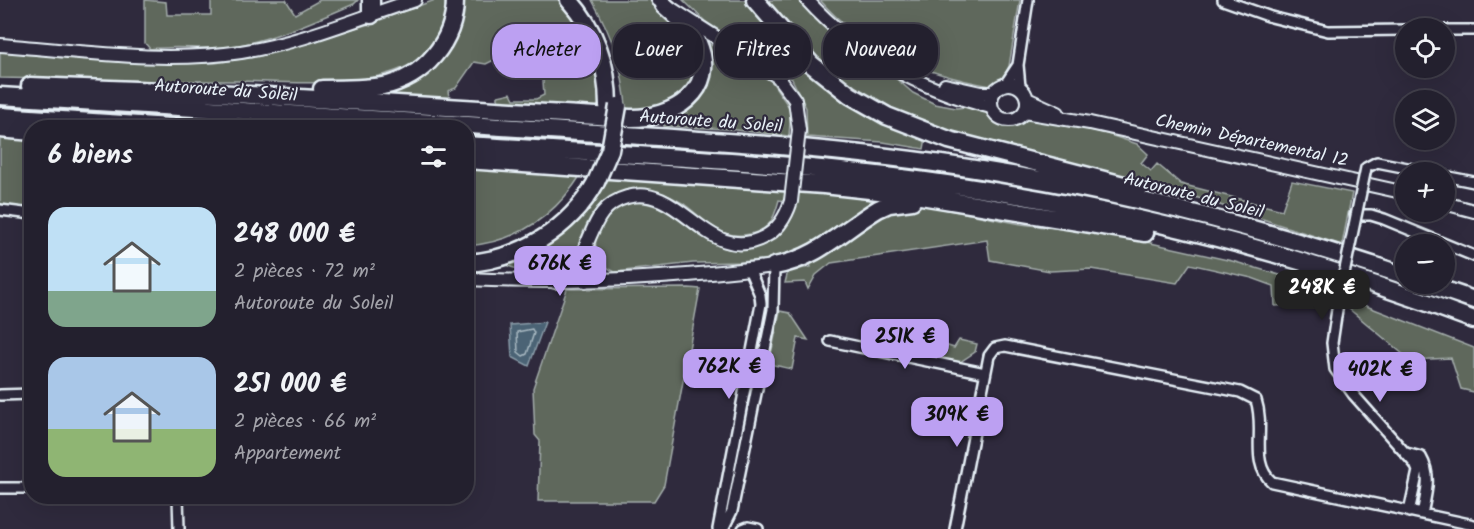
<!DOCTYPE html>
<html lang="fr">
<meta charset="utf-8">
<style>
body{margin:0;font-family:Kalam,sans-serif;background:#2b2836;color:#f1f3f6;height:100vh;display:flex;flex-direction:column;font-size:22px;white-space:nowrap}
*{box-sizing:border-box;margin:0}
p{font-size:20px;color:#a3a3aa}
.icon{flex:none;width:33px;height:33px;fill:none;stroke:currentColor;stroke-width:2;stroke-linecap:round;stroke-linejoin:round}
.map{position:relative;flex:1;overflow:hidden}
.sheet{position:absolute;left:24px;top:120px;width:450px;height:384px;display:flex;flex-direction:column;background:#23202e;border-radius:24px;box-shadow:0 6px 24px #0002,0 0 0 2px #403e4a}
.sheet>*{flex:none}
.top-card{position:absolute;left:492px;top:24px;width:570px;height:54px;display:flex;gap:12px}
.buttons{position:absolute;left:1395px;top:18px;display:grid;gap:12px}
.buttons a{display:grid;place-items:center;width:60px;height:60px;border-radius:50%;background:#23202e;box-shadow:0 6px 24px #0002,0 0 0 2px #403e4a;font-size:30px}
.price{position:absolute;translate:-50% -51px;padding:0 14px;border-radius:12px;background:#bca0f2;color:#111;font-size:20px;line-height:39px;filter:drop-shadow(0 2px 3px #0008)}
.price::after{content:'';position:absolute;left:50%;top:36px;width:18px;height:14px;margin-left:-9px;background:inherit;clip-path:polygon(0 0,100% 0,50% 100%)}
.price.selected{background:#222;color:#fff}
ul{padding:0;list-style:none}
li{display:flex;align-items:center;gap:18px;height:150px;padding:0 24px}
li span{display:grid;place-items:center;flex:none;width:168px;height:120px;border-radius:18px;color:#555}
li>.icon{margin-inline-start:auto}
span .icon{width:72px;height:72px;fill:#fffc;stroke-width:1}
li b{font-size:26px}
h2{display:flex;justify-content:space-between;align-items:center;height:72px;padding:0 24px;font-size:26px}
.tag{padding:0 21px;border-radius:24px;background:#23202e;box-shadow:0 6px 24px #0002,0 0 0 2px #403e4a;font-size:21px;line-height:54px}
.tag.selected{background:#bca0f2;color:#111}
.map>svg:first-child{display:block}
</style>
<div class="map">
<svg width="1474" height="529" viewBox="0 0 1474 529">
<rect width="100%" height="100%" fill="#2f2a3d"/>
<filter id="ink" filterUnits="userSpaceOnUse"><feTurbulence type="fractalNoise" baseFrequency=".0167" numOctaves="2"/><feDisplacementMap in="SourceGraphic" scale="12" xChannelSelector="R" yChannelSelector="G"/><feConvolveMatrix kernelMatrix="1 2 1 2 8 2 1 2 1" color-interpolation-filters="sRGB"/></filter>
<g filter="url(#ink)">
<path fill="#5e675b" stroke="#a3acaa" stroke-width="1.5" d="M145 0 166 2 167 15H211V0H286L295 14 320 0H358L354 4C314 21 271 41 227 47 201 50 176 45 150 49L145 43Z
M435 0H445C447 30 430 57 403 68 355 89 288 82 236 81 158 81 79 80 0 78V52L164 63H215L261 56 369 24Z
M462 0H559C593 39 598 61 600 111L498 102V96L511 93 514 99H536L544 95 543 81 551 60 532 38 525 39 520 46 513 47 509 41 497 46 494 60 486 64 474 62 456 88 448 91 449 97 453 100 355 96 415 82 438 65 456 34Z
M592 0C603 0 640 0 649 0 669 8 689 43 698 62L690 89 666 109 627 113C622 66 615 41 592 0Z
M683 0H748L806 66 926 138 924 149 883 142 807 137 806 108 792 79 762 57 706 22Z
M762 0H799L814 17 859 54 892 75 913 93 935 104 956 108 979 106 997 122 1008 125 1026 117 1034 118 1104 133 1137 144 1148 154 1141 163 1151 171 1157 164 1181 184 1282 210 1292 181 1352 193 1342 245 1186 194 929 127 881 107 832 75Z
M820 0H1020L1009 66 1003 78 991 86C928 75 863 50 820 0Z
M708 43 770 79 791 110 789 136 728 129 664 126V120L709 62Z
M0 135 31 139V209L0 204Z
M467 168 483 169 582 173C555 216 518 242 467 246Z
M608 176 882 197 894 206 923 205 1021 224 1119 236 1232 261 1317 286 1330 294 1328 303 1275 306 1274 286 1252 278 1190 264 1177 283 1091 269 1050 271 990 260 987 240 831 263 816 275 808 289 805 282 785 283 788 271 811 267 805 249 771 259 740 262 693 263 615 272C581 257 596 212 627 204 676 191 705 269 760 246 782 236 788 224 797 203L779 200C777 208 774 219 768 225 756 237 731 238 717 230 705 222 695 212 684 204 655 185 617 183 594 212 582 227 579 249 570 266 545 277 528 274 503 264L603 186Z
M689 288 700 289 664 485 654 501H538L540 441 535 435 533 388 567 289Z
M1356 302 1474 348V392L1461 389 1451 358 1410 360 1348 308Z
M780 311 790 313 808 340 798 338 792 369 769 364Z
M959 340 977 344 975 352 960 362 903 352 909 345 942 351 945 345 954 348Z"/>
<path fill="#4b6474" stroke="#8a9ca9" stroke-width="1.5" d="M545 322 529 366 512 357 510 325Z"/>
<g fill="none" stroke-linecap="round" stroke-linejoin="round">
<path stroke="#a9b9c3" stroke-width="1.5" d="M532 329 534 333 527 354 523 356 518 352 517 332Z"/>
<g stroke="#e8f1f8" stroke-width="14">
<path id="street" d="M1223 0 1271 17 1328 31 1406 30
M1444 30H1474
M1006 83 1018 65
M1020 87 1018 65 1028 0
M1366 168 1377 162 1428 172
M1444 176 1474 182
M0 210 32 214
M1355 215H1371L1384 219 1474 256
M1338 303 1332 343 1335 369 1353 394 1415 464 1418 471 1409 512
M830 341 985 373
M0 395 32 394
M1406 453 1421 457C1432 476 1426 494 1422 514
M0 488H32
M178 496 179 529
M718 529 761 304 760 295 749 269
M723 529 732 511 773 310 774 266
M743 529 748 527 758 529
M955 529 989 356 995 348 1005 346 1240 392 1256 400C1266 430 1249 462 1272 482L1474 525"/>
</g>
<g stroke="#e8f1f8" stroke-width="16">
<path id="secondary" d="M658 0 778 77 795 100 799 130
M807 0C856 54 920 89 991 107
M0 45C80 51 161 64 241 52 301 43 358 18 415 0
M991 102a18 18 0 1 1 36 0a18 18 0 1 1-36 0Z
M945 85 981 93H993
M1027 99 1058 113
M1024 112 1090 123 1406 193
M1444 203 1474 211
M466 279C569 284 672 279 774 266
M586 281 590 260 587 242
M555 282C563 275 573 268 579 259 594 235 594 206 627 197 681 182 708 267 764 237 778 230 786 217 791 201"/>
</g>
<g stroke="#e8f1f8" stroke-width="21">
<path id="highway" d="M569 0C596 30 608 66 608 106
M755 0 811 64 850 95 887 116 949 140 1139 189
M371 15V0
M30 86 216 93 630 118C672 119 719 91 698 43 691 28 676 16 664 5
M322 89C342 89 363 89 383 86 424 78 455 41 455 0
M0 96C183 107 366 118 549 130 704 140 858 148 1011 175 1145 197 1277 233 1406 276
M0 116 185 128
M0 129 32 132
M466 145C609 154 752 159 894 177 1091 201 1288 249 1474 320
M466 160 824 185 915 195 1145 233
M466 263C520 260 570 229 596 182
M774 266C817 259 843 230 878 209L889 204 912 201
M1427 284 1474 300"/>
</g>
<use href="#street" stroke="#2f2a3d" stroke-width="9"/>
<use href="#secondary" stroke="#2f2a3d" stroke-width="12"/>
<use href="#highway" stroke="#2f2a3d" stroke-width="16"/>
<g stroke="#e8f1f8" stroke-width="14" stroke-linecap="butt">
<path id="street-bridge" d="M1338 303 1366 168"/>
</g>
<g stroke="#e8f1f8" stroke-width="16" stroke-linecap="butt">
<path id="secondary-bridge" d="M791 201 799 130"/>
</g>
<g stroke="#e8f1f8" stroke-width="21" stroke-linecap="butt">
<path id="highway-bridge" d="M596 182 610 150 618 106"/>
</g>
<use href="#street-bridge" stroke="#2f2a3d" stroke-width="9"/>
<use href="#secondary-bridge" stroke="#2f2a3d" stroke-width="12"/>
<use href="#highway-bridge" stroke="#2f2a3d" stroke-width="16"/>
</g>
</g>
<g text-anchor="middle" stroke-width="4.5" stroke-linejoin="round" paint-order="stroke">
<g font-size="18" fill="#e8f1f8" stroke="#2f2a3d">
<text transform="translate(226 90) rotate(4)" y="6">Autoroute du Soleil</text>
<text transform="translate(711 121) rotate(4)" y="6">Autoroute du Soleil</text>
<text transform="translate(1252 140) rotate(12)" y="6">Chemin Départemental 12</text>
<text transform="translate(1194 195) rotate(14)" y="6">Autoroute du Soleil</text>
</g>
</g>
</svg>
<div class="buttons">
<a><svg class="icon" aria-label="locate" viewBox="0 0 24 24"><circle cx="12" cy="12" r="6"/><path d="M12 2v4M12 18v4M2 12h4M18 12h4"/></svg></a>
<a><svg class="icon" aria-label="layers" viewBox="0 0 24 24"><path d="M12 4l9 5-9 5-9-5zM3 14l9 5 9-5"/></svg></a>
<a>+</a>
<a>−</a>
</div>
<b class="price" style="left:560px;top:297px">676K €</b>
<b class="price selected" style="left:1322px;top:321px">248K €</b>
<b class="price" style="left:905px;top:370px">251K €</b>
<b class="price" style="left:729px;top:400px">762K €</b>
<b class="price" style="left:1380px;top:403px">402K €</b>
<b class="price" style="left:957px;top:448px">309K €</b>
<div class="top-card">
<a class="tag selected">Acheter</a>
<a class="tag">Louer</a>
<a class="tag">Filtres</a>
<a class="tag">Nouveau</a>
</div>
<section class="sheet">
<h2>6 biens<svg class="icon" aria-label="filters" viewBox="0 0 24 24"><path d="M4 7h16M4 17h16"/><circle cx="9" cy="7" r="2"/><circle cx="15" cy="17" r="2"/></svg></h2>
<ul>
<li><span style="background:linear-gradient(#bfe0f5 70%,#7fa58c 0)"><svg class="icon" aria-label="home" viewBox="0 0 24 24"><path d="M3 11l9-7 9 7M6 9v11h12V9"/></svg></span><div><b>248 000 €</b><p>2 pièces · 72 m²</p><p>Autoroute du Soleil</p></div></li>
<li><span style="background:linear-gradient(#a9c7e8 60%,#8fb573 0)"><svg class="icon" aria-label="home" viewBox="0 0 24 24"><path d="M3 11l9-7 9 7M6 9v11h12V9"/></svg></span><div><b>251 000 €</b><p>2 pièces · 66 m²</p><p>Appartement</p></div></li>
</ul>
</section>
</div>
